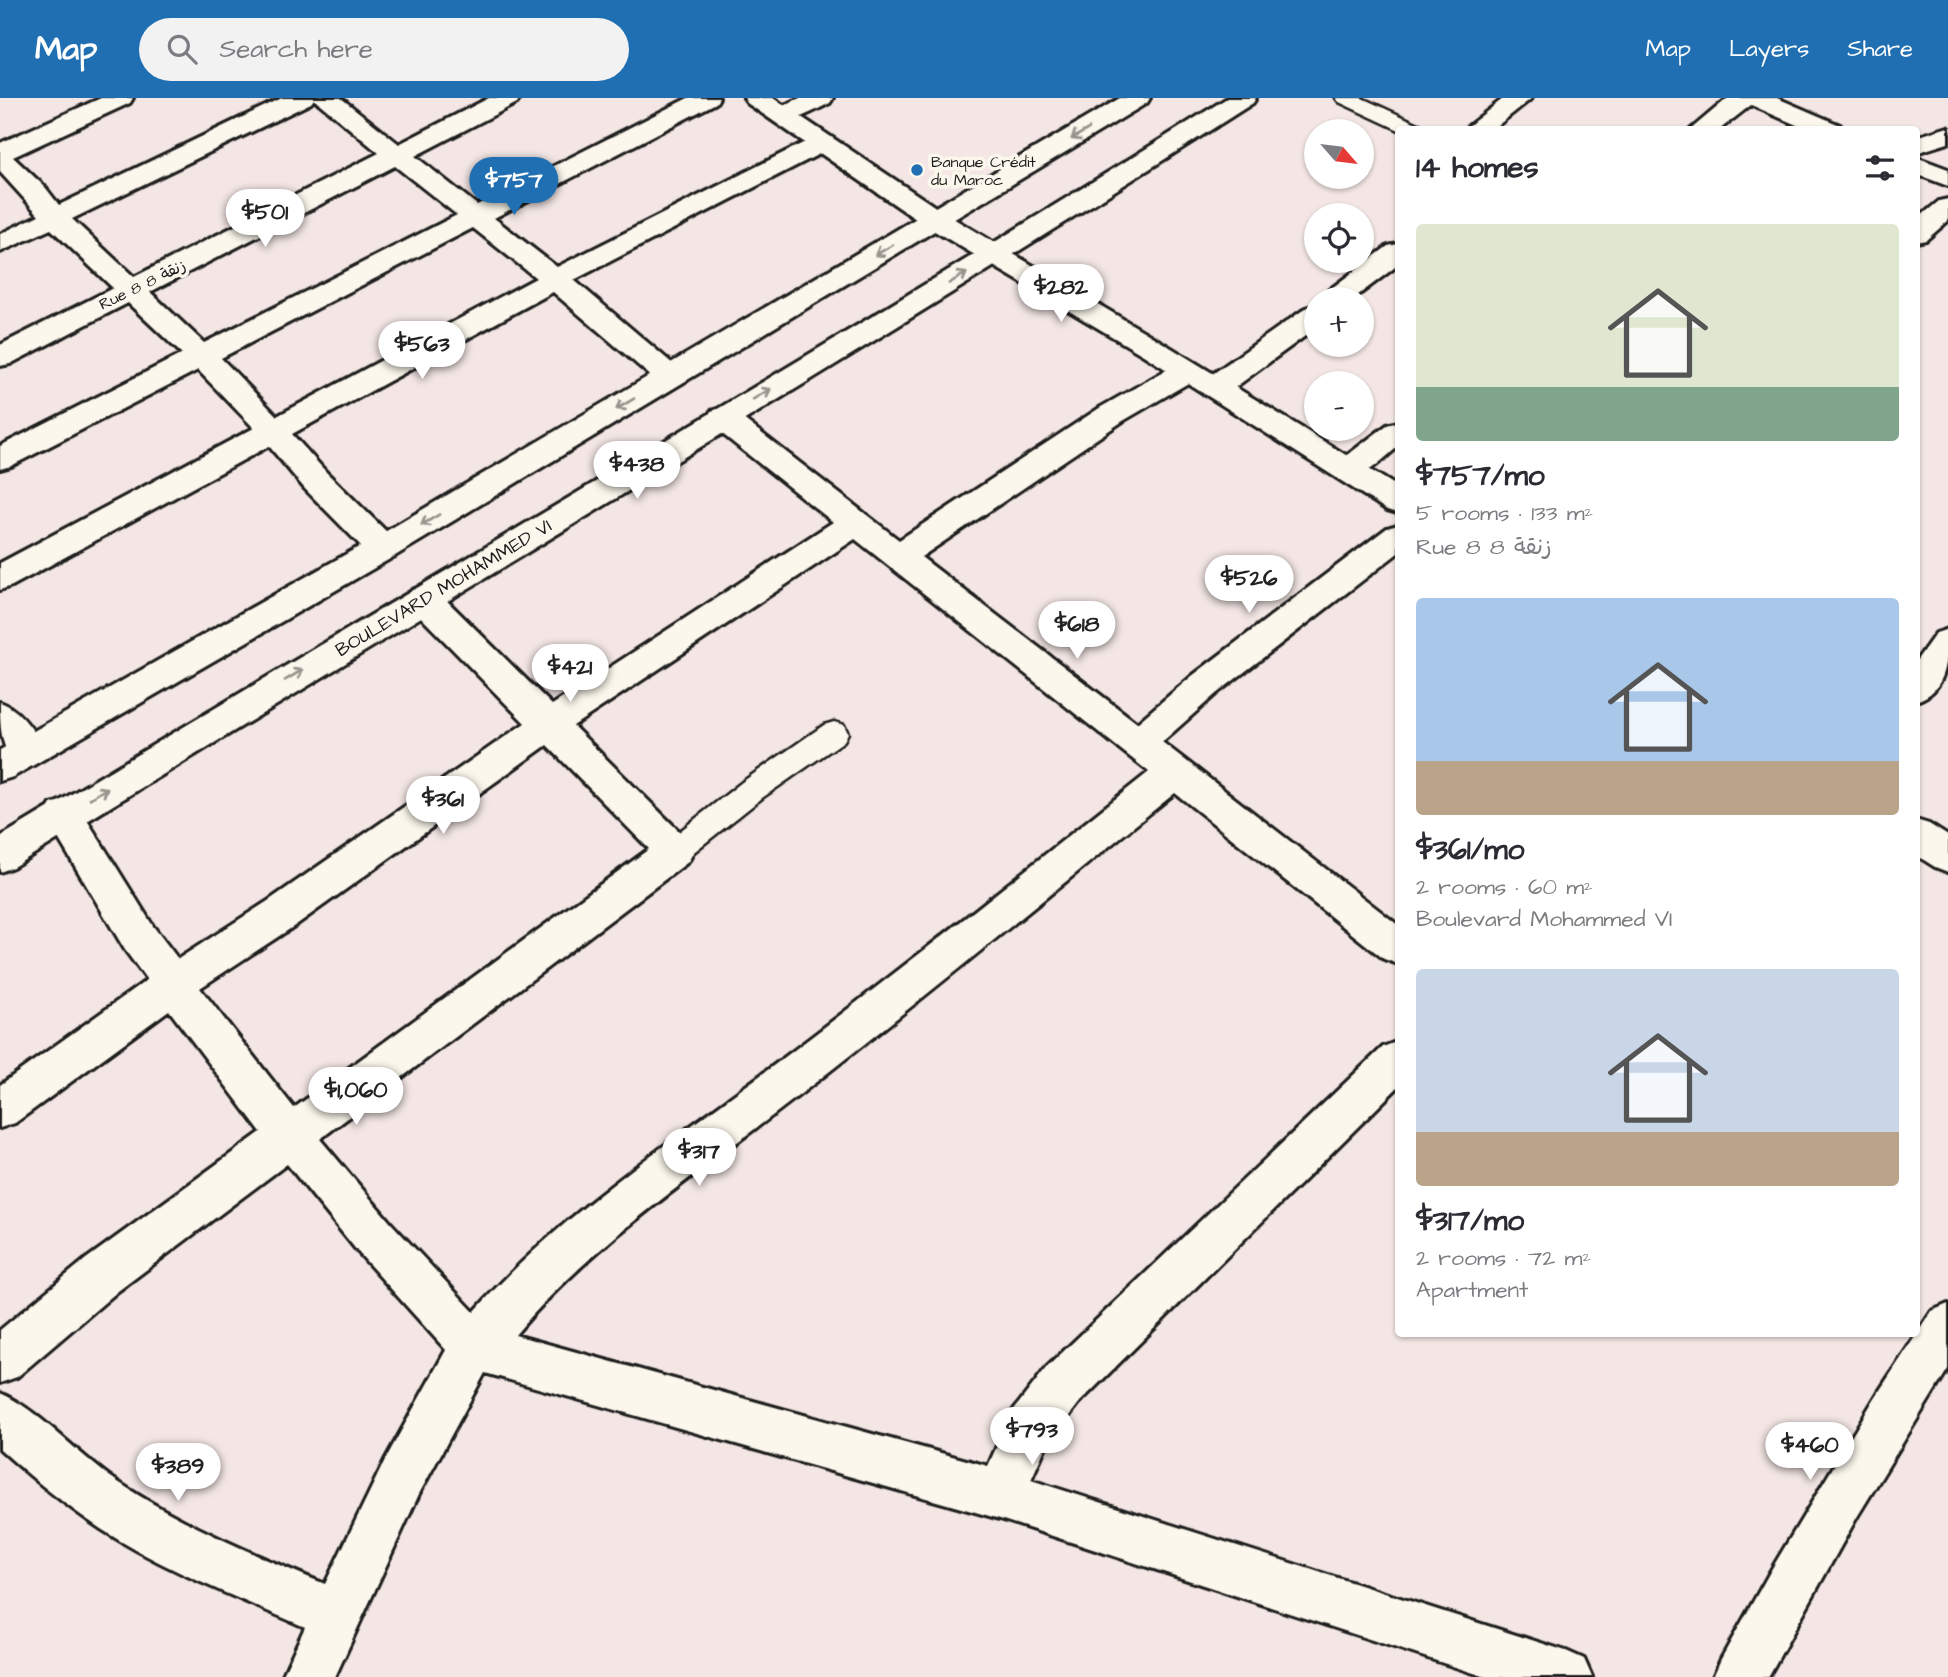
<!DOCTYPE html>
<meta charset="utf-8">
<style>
body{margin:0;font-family:"Architects Daughter","Playpen Sans Arabic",sans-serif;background:#f2f2f3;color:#2b2b33;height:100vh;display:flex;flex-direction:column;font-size:26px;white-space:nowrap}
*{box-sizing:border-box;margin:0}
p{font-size:23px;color:#7c7c81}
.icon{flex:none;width:38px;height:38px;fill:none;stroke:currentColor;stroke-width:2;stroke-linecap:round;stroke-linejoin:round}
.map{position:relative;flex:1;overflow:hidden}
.drawer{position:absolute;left:1395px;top:28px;width:525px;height:1211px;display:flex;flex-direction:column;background:#fff;border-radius:7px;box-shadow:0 2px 5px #0004}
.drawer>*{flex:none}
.needle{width:46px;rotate:118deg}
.tools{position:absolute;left:1304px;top:21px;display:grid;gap:14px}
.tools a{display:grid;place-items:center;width:70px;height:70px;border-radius:50%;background:#fff;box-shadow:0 2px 5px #0004;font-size:35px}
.price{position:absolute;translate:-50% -60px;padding:0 16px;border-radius:24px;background:#fff;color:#222;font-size:23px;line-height:46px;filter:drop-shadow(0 2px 4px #0008)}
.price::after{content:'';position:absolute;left:50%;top:42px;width:21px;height:16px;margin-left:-10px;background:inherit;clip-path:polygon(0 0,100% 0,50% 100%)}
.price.active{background:#1f6fb2;color:#fff}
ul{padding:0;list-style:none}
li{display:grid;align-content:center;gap:14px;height:371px;padding:0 21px}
li span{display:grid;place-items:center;height:217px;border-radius:7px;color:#555}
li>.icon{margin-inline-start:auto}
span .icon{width:126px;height:126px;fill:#fffc;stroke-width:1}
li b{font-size:30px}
h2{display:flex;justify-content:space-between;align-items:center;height:84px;padding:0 21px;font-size:30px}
header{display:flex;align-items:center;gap:42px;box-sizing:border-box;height:98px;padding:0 35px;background:#1f6fb2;color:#fff}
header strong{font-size:33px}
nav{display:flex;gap:38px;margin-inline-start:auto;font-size:24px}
.search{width:490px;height:63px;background:#f2f2f3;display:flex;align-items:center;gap:18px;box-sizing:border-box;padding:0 24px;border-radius:38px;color:#7c7c81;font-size:26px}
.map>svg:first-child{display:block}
</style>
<header>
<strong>Map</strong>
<div class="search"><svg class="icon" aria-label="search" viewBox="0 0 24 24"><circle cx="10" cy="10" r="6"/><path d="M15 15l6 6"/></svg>Search here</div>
<nav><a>Map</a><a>Layers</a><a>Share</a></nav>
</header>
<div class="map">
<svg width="1948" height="1579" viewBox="0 0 1948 1579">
<rect width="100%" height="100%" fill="#f3e6e4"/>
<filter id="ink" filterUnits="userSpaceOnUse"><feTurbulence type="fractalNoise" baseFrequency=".0143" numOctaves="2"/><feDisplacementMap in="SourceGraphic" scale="14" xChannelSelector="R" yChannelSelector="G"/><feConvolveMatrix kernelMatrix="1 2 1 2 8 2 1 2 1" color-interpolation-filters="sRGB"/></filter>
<g filter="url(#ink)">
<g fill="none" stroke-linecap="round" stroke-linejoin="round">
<g stroke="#1c1c1c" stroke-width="5">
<path id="service" d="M1336 0H1362L1423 28 1425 32H1399L1339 4Z
M834 624 844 627 848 635 844 643 762 700 685 761 675 765 665 761 660 753 665 745 742 684 824 627Z"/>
</g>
<g stroke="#1c1c1c" stroke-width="6">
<path id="minor" d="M101 0H133L130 5 13 59 45 89 59 107 282 0H341L399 46 489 0H520L517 5 415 58 477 107 688 0H719L716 5 494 120 557 169 813 40 822 37 831 40 835 45 831 50 574 182 680 272 685 279 680 286 670 288 660 286 553 194 292 336 327 375 395 442 399 450 395 458 383 461 371 458 305 391 269 348 12 488 0 492V465L254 330 198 272 11 368 0 371V348L182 256 128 205 10 266 0 268V247L113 190 51 131 0 154V136L39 117 0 74V45ZM314 1 379 55 134 179 72 121 311 5ZM395 68 457 117 204 245 150 194ZM473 130 536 180 277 318 221 260Z
M800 0H833L830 5C813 13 792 27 773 22L769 17 773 12Z
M1504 0H1532L1492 32H1463Z
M1728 0H1777L1840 27 1843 32H1808L1751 7 1719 32H1690Z
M1948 29V45L1916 55V39Z
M1916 59 1948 71V88L1916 76Z
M1948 101V123L1926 142 1916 144V122L1939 103Z
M1398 146V167L1353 201H1321L1325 195 1388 148Z
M1316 207V230L1226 296 1215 299 1204 296 1200 289 1204 282 1306 210Z
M1187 264 1197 266 1202 273 1197 280 1123 323 921 459 1137 625 1192 578 1387 430 1398 427V455L1216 596 1162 644 1398 827V866L1384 861 1175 695C1051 795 928 897 802 995 706 1070 593 1144 515 1237L988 1368 1012 1314 1046 1270 1383 949 1398 943V989L1080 1304 1046 1348 1031 1382 1566 1553 1584 1561 1592 1579H1486L1000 1421 485 1275 419 1396 335 1579H282L305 1529C236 1499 164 1472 101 1431 65 1407 32 1380 0 1351V1295C38 1311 78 1357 115 1382 180 1426 253 1456 325 1486L385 1362 446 1252 358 1154 287 1066 118 1193 17 1279 0 1285V1232L86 1161 261 1034 169 912 15 1025 0 1030V987L147 882 125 852 51 728 45 717 51 706 64 702 77 706 153 828 178 861 268 803 525 625 412 510 407 501 412 492 424 489 436 492 552 607 833 424 711 327 707 320 711 313 722 310 733 313 899 442 1101 309 1177 266ZM855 441 1149 674C1027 771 905 869 781 962 675 1041 561 1115 474 1214L390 1124 320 1041 688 764 694 753 688 742 573 628ZM547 647 649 751 294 1010 200 890 296 827Z
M1398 324V349C1380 363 1361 386 1337 379L1332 372 1337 365 1387 327Z
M1948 531C1948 560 1948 593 1916 603V563L1936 535Z
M0 604C20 611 35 634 45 652L40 662C0 675 0 632 0 604Z
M1948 1206V1271L1857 1419 1768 1579H1713L1721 1561 1771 1472 1876 1298 1932 1213Z"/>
</g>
<g stroke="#1c1c1c" stroke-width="6">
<path id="tertiary" d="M744 0H773L946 116 1165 246 1398 389V415L1387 412 1145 258 926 128 747 5Z
M1916 722 1929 726 1948 738V774L1935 769 1916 757Z"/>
</g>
<g stroke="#1c1c1c" stroke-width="6">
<path id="secondary" d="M1120 0H1150L1147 5 395 458 13 679 0 683V652L371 442Z
M1227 0H1256L1253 5C844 267 426 513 13 769L0 774V739C409 492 823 254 1227 0Z"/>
</g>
<use href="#service" fill="#fbf7ec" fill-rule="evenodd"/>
<use href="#minor" fill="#fbf7ec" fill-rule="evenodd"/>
<use href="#tertiary" fill="#fbf7ec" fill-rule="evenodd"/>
<use href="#secondary" fill="#fbf7ec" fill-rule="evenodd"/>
</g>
<defs><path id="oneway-shaft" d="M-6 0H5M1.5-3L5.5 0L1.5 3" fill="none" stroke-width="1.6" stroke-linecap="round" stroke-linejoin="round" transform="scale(1.75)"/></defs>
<g stroke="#97948e">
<use href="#oneway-shaft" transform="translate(1080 36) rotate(149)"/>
<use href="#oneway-shaft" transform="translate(884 152) rotate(150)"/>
<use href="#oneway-shaft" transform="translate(958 180) rotate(-31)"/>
<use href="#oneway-shaft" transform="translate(762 296) rotate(-31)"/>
<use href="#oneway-shaft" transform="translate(625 306) rotate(149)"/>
<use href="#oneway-shaft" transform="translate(430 422) rotate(149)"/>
<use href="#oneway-shaft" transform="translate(294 577) rotate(-31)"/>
<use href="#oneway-shaft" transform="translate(99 695) rotate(-31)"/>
</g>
</g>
<circle fill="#1f6fb2" stroke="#fbf7ec" stroke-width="2.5" cx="917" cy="72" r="7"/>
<g text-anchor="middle" stroke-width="7" stroke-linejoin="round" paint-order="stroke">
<g font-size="16" fill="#1c1c1c" stroke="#fbf7ec" text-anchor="start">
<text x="931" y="69">Banque Crédit<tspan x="931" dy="18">du Maroc</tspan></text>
</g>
<g font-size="16" fill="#1c1c1c" stroke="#fbf7ec">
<text transform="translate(142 186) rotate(-26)" y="6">Rue 8 8 زنقة</text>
</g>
<g font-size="19" fill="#1c1c1c" stroke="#fbf7ec">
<text transform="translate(443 489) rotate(-31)" y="7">BOULEVARD MOHAMMED VI</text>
</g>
</g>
</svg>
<div class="tools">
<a><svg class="needle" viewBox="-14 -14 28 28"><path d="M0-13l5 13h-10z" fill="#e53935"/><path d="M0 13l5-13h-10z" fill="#7c7c81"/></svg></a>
<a><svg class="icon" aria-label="locate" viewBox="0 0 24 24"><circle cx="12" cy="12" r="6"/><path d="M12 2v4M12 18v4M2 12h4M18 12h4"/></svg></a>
<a>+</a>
<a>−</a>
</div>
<b class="price active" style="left:514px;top:119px">$757</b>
<b class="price" style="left:265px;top:151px">$501</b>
<b class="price" style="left:1061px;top:226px">$282</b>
<b class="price" style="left:422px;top:283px">$563</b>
<b class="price" style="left:637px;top:403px">$438</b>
<b class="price" style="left:1249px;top:517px">$526</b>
<b class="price" style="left:1077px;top:563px">$618</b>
<b class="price" style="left:570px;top:606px">$421</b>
<b class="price" style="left:443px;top:738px">$361</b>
<b class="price" style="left:356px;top:1029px">$1,060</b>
<b class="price" style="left:699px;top:1090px">$317</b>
<b class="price" style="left:1032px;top:1369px">$793</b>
<b class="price" style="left:1810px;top:1384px">$460</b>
<b class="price" style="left:178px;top:1405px">$389</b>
<section class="drawer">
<h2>14 homes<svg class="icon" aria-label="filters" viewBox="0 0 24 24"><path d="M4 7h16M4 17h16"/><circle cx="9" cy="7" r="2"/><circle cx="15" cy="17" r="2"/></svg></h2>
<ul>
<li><span style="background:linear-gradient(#dfe7d0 75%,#7fa58c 0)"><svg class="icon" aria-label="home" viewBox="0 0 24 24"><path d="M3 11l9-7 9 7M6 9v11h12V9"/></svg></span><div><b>$757/mo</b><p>5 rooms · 133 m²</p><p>Rue 8 8 زنقة</p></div></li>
<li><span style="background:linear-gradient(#a9c7e8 75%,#b9a48a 0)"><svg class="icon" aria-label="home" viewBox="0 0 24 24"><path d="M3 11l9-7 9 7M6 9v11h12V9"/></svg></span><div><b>$361/mo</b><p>2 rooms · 60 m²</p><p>Boulevard Mohammed VI</p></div></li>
<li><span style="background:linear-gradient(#c9d6e8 75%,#b9a48a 0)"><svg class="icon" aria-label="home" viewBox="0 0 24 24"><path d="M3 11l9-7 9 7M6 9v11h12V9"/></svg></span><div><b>$317/mo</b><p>2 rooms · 72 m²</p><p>Apartment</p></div></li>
</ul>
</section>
</div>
